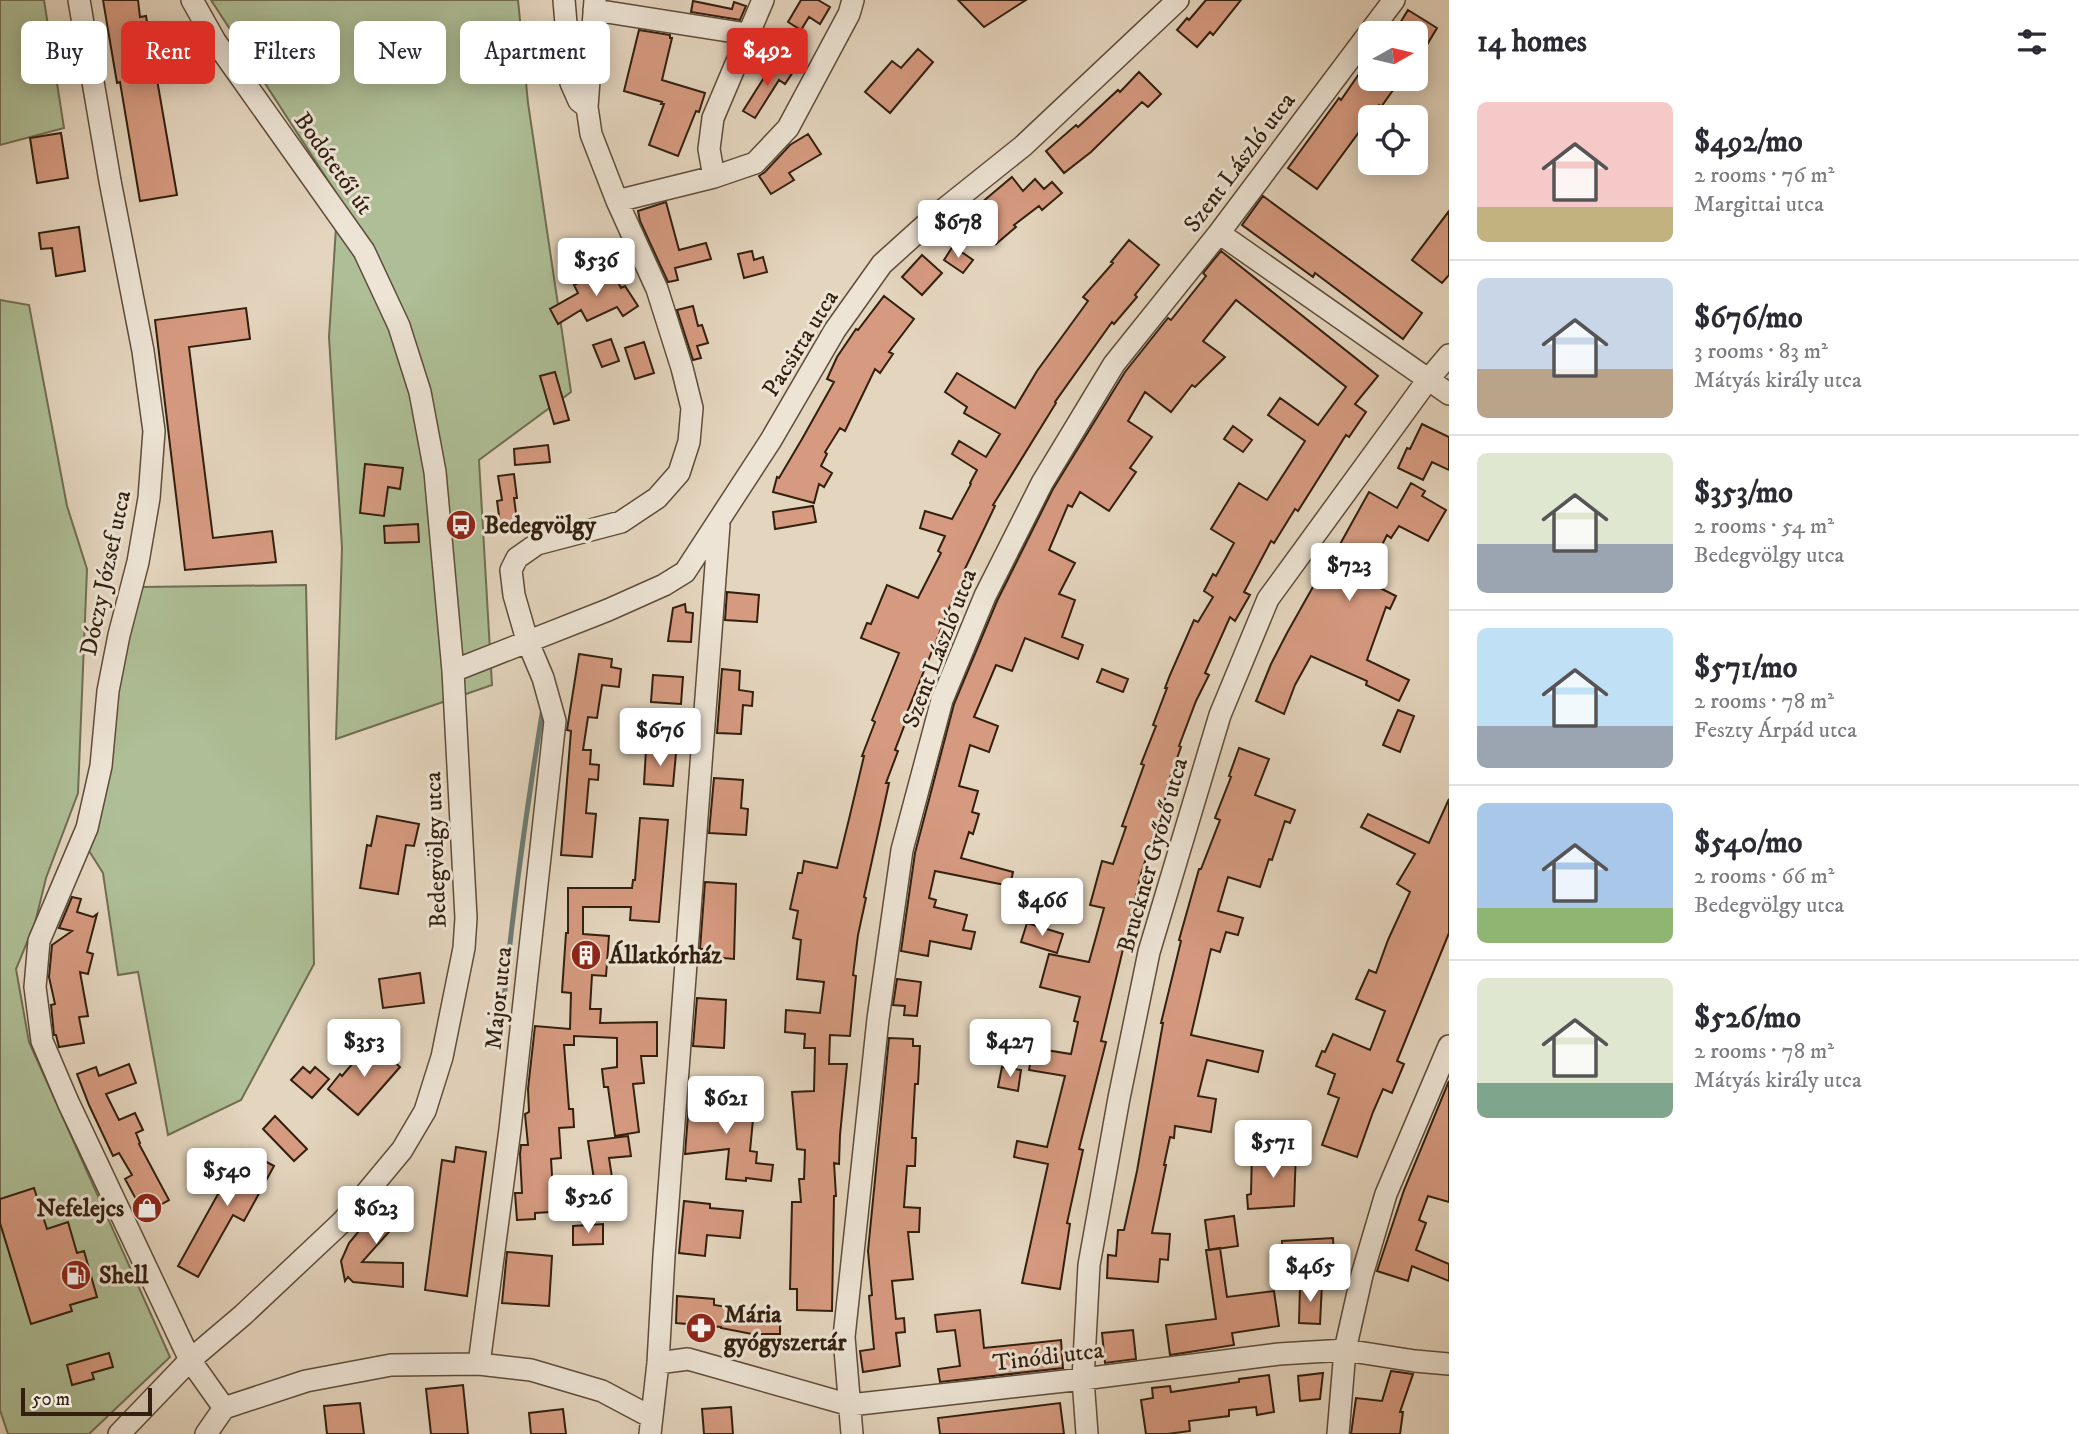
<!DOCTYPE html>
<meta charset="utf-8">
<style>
body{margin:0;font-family:"IM FELL DW Pica",serif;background:#f2f2f3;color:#2b2b33;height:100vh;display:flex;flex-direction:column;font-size:26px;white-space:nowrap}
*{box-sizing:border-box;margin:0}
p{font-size:23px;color:#7c7c81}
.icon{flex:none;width:38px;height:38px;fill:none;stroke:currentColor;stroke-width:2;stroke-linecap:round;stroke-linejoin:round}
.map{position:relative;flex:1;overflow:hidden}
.drawer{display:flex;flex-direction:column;background:#fff;width:630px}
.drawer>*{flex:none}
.hud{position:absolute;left:21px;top:21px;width:665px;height:63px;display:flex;gap:14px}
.needle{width:46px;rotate:82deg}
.buttons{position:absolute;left:1358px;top:21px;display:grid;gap:14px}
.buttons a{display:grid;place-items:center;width:70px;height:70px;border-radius:10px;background:#fff;box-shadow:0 4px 18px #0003;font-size:35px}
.scale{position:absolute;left:21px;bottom:18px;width:131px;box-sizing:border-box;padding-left:7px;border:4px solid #321f0e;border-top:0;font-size:19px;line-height:24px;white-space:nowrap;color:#321f0e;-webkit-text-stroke:5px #ede4d5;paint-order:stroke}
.price{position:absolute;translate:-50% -60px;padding:0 16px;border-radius:7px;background:#fff;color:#222;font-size:23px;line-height:46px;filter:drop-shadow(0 2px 4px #0008)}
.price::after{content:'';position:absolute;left:50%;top:42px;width:21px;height:16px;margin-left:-10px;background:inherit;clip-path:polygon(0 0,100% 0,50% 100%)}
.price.current{background:#d93025;color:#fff}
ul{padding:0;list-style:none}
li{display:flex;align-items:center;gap:21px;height:175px;padding:0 28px}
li+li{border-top:2px solid #e1e1e2}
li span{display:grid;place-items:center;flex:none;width:196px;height:140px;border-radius:10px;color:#555}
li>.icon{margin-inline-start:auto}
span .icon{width:84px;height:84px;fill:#fffc;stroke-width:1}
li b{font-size:30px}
h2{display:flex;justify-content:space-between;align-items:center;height:84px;padding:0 28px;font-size:30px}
.chip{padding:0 24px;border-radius:10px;background:#fff;box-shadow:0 4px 18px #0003;font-size:24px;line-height:63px}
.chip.current{background:#d93025;color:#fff}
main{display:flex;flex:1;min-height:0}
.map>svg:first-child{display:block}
</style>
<main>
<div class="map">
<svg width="1449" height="1434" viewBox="0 0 1449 1434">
<rect width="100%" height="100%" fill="#e4d5be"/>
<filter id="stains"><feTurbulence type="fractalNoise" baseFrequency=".00286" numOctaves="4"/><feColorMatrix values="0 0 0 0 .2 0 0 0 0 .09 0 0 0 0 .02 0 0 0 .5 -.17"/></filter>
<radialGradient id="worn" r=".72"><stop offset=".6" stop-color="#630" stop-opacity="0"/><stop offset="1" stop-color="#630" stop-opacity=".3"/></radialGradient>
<path fill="#aebe96" stroke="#706e52" stroke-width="2" d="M0 0H44L64 128 0 145Z
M211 0H518L528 103 571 392 479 460 492 685 336 739 342 548 329 337 338 196Z
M0 300 29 305 67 506 87 569 78 793 46 878 35 923 16 969 29 1042 170 1357 89 1434H8L0 1410Z
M306 585 314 964 241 1100 168 1135 138 972 118 975 103 873 86 846 114 691 141 587Z"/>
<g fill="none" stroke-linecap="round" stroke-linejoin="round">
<path stroke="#6e7b73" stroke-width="5" d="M502 1019C512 915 526 811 543 708"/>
</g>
<path fill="#d69a80" stroke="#321f0e" stroke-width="2" d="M103 0H138L140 17 146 16 177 195 140 201 120 82 117 83Z
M801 0H818L830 7 820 24 809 17 801 30 788 22Z
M958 0H1026L984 27Z
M1206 0H1241L1213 35 1210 32 1197 47 1177 30 1187 18 1189 20Z
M693 1 732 9 734 2 746 6 740 20 691 12Z
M1408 10 1437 28 1425 48 1416 42V33H1394Z
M639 30 670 35V38H672L662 80 705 93 699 112 696 111 678 156 649 145 664 104H661L662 102 624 91Z
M918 49 933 62 890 113 865 92 892 61 901 68Z
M1370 58V79H1401L1381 107 1379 105 1317 189 1288 168 1339 98 1341 100Z
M775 60 793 72 785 84 779 80 755 118 743 111Z
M1139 72 1161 94 1148 107 1142 102 1091 152 1064 173 1046 151 1076 125 1078 127 1118 90 1120 92Z
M61 133 68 178 37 183 30 138Z
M808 134 821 154 789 173 794 180 771 194 759 176 765 172 790 145Z
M1012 177 1023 191 1035 179 1044 189 1052 182 1062 193 1042 210 1039 206 1014 225 1016 227 996 244 985 231 978 237 962 219Z
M1263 196 1422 313 1403 339 1315 273 1313 277 1242 225Z
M666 202 679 250 706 243 711 259 675 268 678 280 668 282 640 221 638 211Z
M1449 211V275L1442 283 1412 260Z
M79 227 85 271 56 276 52 248 41 249 39 233Z
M1129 240 1159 265 1135 295 1137 297 1114 324 1112 322 1055 402 1056 403 993 505 995 506 962 575 965 576 951 604 935 644 906 715 908 716 895 750 898 751 886 783H889L864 897 866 898 858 935 853 975 856 976 850 1036 830 1035 829 1064H847L840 1135 839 1164 834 1163 836 1196H834L832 1311 797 1310V1289H790L792 1202H801L799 1179H804L805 1150 797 1149 792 1092 814 1091 815 1048H804L805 1034 785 1032 786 1010 820 1013 824 982 797 979 801 940 793 938 798 911 790 909 798 873H802L804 861 837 868 850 815 864 756H862L875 722 872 720 899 653 861 638 867 623 871 624 887 585 918 598 941 553 938 551 945 536 920 528 925 511 952 519 971 484 970 483 977 470 952 454 959 441 986 457 1000 434 964 413 967 407 945 392 957 373 1015 408 1037 371 1088 301 1083 297 1113 263 1111 262Z
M953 246 973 260 963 273 944 260Z
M752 251 754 260 763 257 767 272 744 278 738 254Z
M1221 251 1378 376 1355 404 1366 412 1349 437 1346 435 1298 511 1295 509 1274 543 1271 541 1244 592 1250 595 1235 621 1230 617 1205 673 1209 675 1196 701 1179 746 1181 747 1166 789 1168 790 1141 874 1101 1041 1106 1042 1079 1149 1083 1150 1067 1223 1070 1224 1060 1289 1022 1283 1048 1164 1014 1157 1017 1141 1047 1147 1065 1076 1029 1070 1033 1048 1071 1054 1078 1022 1074 1021 1080 997 1040 987 1049 954 1089 962 1104 908 1090 905 1102 861 1113 864 1126 827 1122 826 1144 765 1141 764 1156 726 1153 725 1167 688H1165L1170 675 1194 620 1198 622 1213 597 1204 591 1213 574 1216 576 1234 543 1211 529 1239 483 1267 500 1305 441 1268 415 1280 398 1318 425 1346 387 1236 300 1203 341 1225 357 1195 387 1192 385 1171 412 1145 392 1128 421 1152 437 1130 468 1136 472 1109 511 1080 492 1072 507 1068 505 1049 550 1075 563 1059 594 1075 600 1062 637 1083 645 1078 659 1025 638 1012 671 996 665 974 717 998 726 989 752 970 745 959 786 978 791 972 812 979 814 973 834 969 832 961 858 1013 872 1010 886 935 871 929 898 936 900 934 907 967 915 963 930 975 932 971 949 930 941 928 956 901 951 915 853 954 704 997 601 1053 489 1125 372 1168 318 1171 320 1206 276 1203 273Z
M922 255 942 273 922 295 902 277Z
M609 266 621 288 625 286 638 306 623 316 617 307 587 321 581 310 558 324 550 309 578 293 574 285Z
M884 296 914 319 889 352 893 354 880 373 875 369 845 431 840 428 825 452 827 454 821 466 832 473 824 487 819 484 814 503 773 492 777 477 779 478 802 439 834 382 827 379 837 357 856 329 858 330Z
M693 306 698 326 702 325 708 343 697 346 701 358 693 360 677 310Z
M246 308 250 339 189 347 213 538 272 531 276 562 185 570 155 320Z
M611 339 619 361 602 367 593 345Z
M644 342 654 373 635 379 625 348Z
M555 372 569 420 554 424 540 376Z
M1422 424 1449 437V470L1432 462 1423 480 1398 468 1407 448 1410 449Z
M1233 426 1252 440 1243 452 1224 439Z
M548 445 550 462 515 465 514 449Z
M365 464 403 468 400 489 388 487 384 516 360 513Z
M514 474 517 498H514L518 528 501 530 497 501 502 500 498 476Z
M1411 483 1425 491 1422 496 1446 510 1428 541 1399 526 1391 538 1387 535 1364 580 1396 596 1390 609 1386 607 1367 660 1409 680 1399 701 1366 685 1367 681 1311 656 1295 685 1284 714 1256 701 1271 664 1287 633 1327 562 1329 564 1369 492 1397 508Z
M813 506 816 522 775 529 773 512Z
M418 524 419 542 385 543 384 526Z
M727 592 759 595 757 622 725 620Z
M685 604 686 612 693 613 691 642 668 641 673 608Z
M579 654 612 659 611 667 621 669 619 687 602 685 597 718 588 717 583 750H591L590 764 599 765 598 780 589 779 586 813 596 814 592 857 561 855 571 731 567 730Z
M722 669 740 671 739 690 753 692 752 706 743 705 741 734 717 733Z
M1102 669 1128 679 1123 692 1097 682Z
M653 675 683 677 681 704 651 702Z
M1398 710 1414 716 1400 752 1383 745Z
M1239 748 1269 759 1255 795 1295 810 1290 823 1285 821 1272 860 1269 859 1260 887 1228 877 1218 911 1243 918 1238 935 1226 932 1220 952 1211 949 1191 1035 1263 1051 1258 1072 1207 1060 1198 1096 1216 1099 1211 1132 1175 1126 1174 1138 1170 1137 1164 1165H1166L1152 1233 1170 1234 1168 1260 1160 1259 1158 1282 1107 1278 1108 1255 1116 1256 1118 1230H1124L1137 1171 1163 1023H1161L1181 941 1179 940 1199 869H1201L1220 820 1215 818 1231 777 1229 776Z
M646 750 676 753 673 786 644 784Z
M714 778 743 780 741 808 748 809 746 835 709 833Z
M1449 799V933L1397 1061 1404 1064 1392 1093 1383 1089 1373 1112 1357 1157 1322 1145 1339 1098 1328 1094 1335 1074 1316 1066 1322 1051 1325 1052 1333 1034 1370 1050 1385 1011 1356 999 1369 970 1376 973 1388 940 1410 892 1397 884 1415 854 1361 827 1368 814 1429 843Z
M377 816 419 824 414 846 406 845 398 894 360 888 367 845 371 846Z
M640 818 668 820 659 922 630 920 631 907H583V934L609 936 606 976 592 975 590 1009H601L600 1023 657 1022V1056H641L644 1083 633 1084 639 1132 615 1136 608 1087H604L602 1069 617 1067V1038L574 1036V1045H564L569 1109H573L574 1127 559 1128 561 1158 551 1159 553 1191 584 1189 585 1210 535 1213V1219L517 1220 515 1193H522L520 1154 521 1145H528L525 1114 529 1112 528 1089 535 1026 570 1029 571 993 562 992 566 933H568V888H632L633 880H635Z
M705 882 736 884 734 959 712 957 713 949H700Z
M72 897 81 899 77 912 93 917 97 914 87 952 93 954 88 974 80 972 88 1016 79 1017 84 1043 59 1047 56 1035H54L51 1005 55 1004 49 977 52 945 72 931 59 928Z
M1027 923 1063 934 1057 953 1021 942Z
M420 973 424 1003 383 1008 379 979Z
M897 979 921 982 917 1016 904 1015 905 1006 893 1005Z
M697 998 726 1000 724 1048 693 1046Z
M889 1038 913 1039V1046H920L918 1084H915L912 1138H916L915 1166H907L904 1207 920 1208 919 1232H908L913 1279 892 1281 896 1319 904 1318 905 1332 896 1333 900 1366 863 1372 860 1351 874 1349 869 1296 872 1295 868 1251Z
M371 1042 400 1067 358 1115 328 1089 340 1074 342 1076Z
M129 1064 136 1083 106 1094 119 1120 135 1113 143 1130 136 1133 140 1143 139 1144 169 1200 144 1214 125 1179 132 1175 119 1153 113 1156 89 1105 77 1074 96 1067 99 1076Z
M303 1067 310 1073 315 1067 329 1079 312 1098 291 1080Z
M1002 1067 1021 1070 1018 1091 998 1087Z
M1449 1081V1202L1428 1196 1419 1220 1426 1223 1416 1250 1449 1264V1281L1412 1266 1408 1281 1377 1271 1404 1190Z
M726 1094 744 1097 743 1108 754 1109 750 1151 757 1152 756 1163 773 1165 771 1181 746 1178V1181L726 1179 729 1149 685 1154 689 1102 725 1103Z
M275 1116 307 1149 294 1161 263 1129Z
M628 1136 631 1156 609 1158 614 1190 596 1192 588 1141Z
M456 1147 486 1152 467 1296 425 1290 442 1160 454 1162Z
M243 1149 274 1166 244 1221 233 1215 198 1277 178 1266Z
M1252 1151H1296L1294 1206 1248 1209 1247 1195 1251 1194Z
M34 1188 47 1229 68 1222 77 1253 84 1251 97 1297 70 1305 72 1311 31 1324 0 1223V1199Z
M393 1190 412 1206 362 1262 403 1263V1287L353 1282 348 1277 345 1281 341 1261 349 1243Z
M684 1201 710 1204V1208L743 1211 740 1238 707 1235 705 1256 679 1253Z
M1234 1216 1238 1246 1209 1250 1205 1220Z
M603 1224V1244L573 1245V1226Z
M1333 1238 1334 1261 1283 1264 1282 1241Z
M1220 1248 1227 1297 1274 1291 1279 1326 1232 1333 1234 1345 1170 1355 1166 1325 1216 1319 1206 1250Z
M507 1252 552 1256 549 1306 502 1303Z
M1322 1284 1320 1324 1299 1323 1300 1287Z
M677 1296 714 1299V1305L746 1310 745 1316 780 1317V1334H752L721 1328V1327L676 1323Z
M980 1310 984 1348 1061 1340 1063 1368 940 1382 938 1369 960 1366 955 1330 937 1332 935 1315Z
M1133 1330 1136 1359 1105 1363 1102 1333Z
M109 1353 113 1367 92 1373 94 1379 72 1385 67 1365Z
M1391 1371 1413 1374 1400 1412H1403L1400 1434H1351L1356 1398 1382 1401Z
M1323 1373 1320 1399 1300 1401 1298 1376Z
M1269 1375 1274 1412 1257 1415 1256 1407 1229 1410V1416L1189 1421 1190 1431 1167 1434H1146L1141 1400 1153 1398 1152 1388 1170 1386 1171 1392 1239 1382V1379Z
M463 1385 468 1434H431L426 1389Z
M360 1403 364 1434H327L324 1406Z
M1060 1403 1064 1434H940L938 1418Z
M731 1407 733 1434H704L702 1409Z
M563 1409 566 1434H531L529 1413Z"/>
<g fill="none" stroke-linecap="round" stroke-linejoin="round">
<g stroke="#5e4c3a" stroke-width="24">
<path id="street" d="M79 0 110 181 143 351 154 431 149 498 138 562 119 635 108 691 101 766 87 828 39 941 35 987 42 1041 68 1102 190 1360 224 1408
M564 0 571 83 579 101 587 107
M594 10 747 34
M714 177 709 149 713 118 763 0
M617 201 714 177 755 163 788 128 849 14 853 0
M1219 233 1449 394
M453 671 608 610 664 585 685 572 771 440 835 330 882 264 933 218 1023 146 1178 0
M658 1363 688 1359 850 1405 1083 1379 1279 1354 1345 1350 1415 1361 1449 1364
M479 1364 510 1129 555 721 543 678 527 640 514 595 511 570 517 558 537 544 621 522 657 498 679 473 689 442 692 408 682 368 657 289 617 201 591 134 587 107 595 0
M224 1408 306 1381 391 1365 479 1364 531 1370 602 1391 651 1417
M119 1434 190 1360 243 1315 343 1221 402 1150 425 1111 442 1057 464 948 466 918 453 671 435 472 420 392 399 326 364 251 215 41 192 0
M206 1434 224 1408
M650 1434 658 1363 664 1256 719 525
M852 1434 844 1337 878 1019 902 850 942 700 985 596 1042 483 1114 364 1219 233 1394 0
M1087 1434 1083 1379 1089 1265 1119 1098 1149 952 1220 715 1268 599 1427 381 1449 355
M1338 1434 1345 1350 1362 1275 1386 1194 1449 1046"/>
</g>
<use href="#street" stroke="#ede4d5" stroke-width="21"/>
</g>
<defs>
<g id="bus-disc" transform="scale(1.575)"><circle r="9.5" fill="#8f2418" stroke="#ede4d5"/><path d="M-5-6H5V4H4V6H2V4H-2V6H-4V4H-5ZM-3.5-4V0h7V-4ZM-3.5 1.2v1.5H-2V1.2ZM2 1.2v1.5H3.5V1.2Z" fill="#fff"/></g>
<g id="building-disc" transform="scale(1.575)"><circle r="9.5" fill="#8f2418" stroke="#ede4d5"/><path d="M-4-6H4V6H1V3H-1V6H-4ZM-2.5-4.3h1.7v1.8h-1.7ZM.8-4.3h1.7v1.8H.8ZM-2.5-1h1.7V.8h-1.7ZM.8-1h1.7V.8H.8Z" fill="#fff"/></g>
<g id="shop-disc" transform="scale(1.575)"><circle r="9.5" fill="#8f2418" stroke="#ede4d5"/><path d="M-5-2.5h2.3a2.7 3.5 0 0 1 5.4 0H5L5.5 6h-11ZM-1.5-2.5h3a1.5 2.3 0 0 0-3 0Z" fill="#fff"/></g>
<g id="fuel-disc" transform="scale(1.575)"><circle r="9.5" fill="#8f2418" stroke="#ede4d5"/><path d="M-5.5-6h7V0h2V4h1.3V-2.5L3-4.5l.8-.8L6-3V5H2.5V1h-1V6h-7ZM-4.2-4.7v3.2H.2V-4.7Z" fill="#fff"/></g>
<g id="pharmacy-disc" transform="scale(1.575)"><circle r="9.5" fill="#8f2418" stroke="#ede4d5"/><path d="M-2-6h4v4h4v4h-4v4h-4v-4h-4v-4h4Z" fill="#fff"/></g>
</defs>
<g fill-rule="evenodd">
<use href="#bus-disc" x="461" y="525"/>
<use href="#building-disc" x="586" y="955"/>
<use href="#shop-disc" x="147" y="1208"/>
<use href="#fuel-disc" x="76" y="1275"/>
<use href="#pharmacy-disc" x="701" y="1328"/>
</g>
<g text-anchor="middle" stroke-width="6" stroke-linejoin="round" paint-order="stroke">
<g font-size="24" fill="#321f0e" stroke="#ede4d5">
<text transform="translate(1239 162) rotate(-53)" y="8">Szent László utca</text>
<text transform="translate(334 163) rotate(55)" y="8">Bodótetői út</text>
<text transform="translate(800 343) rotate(-58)" y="8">Pacsirta utca</text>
<text transform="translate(105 573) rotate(-78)" y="8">Dóczy József utca</text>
<text transform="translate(939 648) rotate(-69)" y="8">Szent László utca</text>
<text transform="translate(435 850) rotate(-92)" y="8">Bedegvölgy utca</text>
<text transform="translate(1152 855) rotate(-74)" y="8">Bruckner Győző utca</text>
<text transform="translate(498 998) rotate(-84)" y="8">Major utca</text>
<text transform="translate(1048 1356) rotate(-7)" y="8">Tinódi utca</text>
</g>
<g font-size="24" font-weight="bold" fill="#321f0e" stroke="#ede4d5" text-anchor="start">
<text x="484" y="533">Bedegvölgy</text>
<text x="609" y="963">Állatkórház</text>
<text x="124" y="1216" text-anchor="end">Nefelejcs</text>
<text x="99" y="1283">Shell</text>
<text x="724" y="1322">Mária<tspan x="724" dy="28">gyógyszertár</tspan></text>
</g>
</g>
<rect width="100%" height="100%" filter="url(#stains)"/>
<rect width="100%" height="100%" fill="url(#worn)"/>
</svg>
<div class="buttons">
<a><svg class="needle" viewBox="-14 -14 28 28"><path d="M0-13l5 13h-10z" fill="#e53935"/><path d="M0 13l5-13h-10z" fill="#7c7c81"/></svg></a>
<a><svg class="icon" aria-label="locate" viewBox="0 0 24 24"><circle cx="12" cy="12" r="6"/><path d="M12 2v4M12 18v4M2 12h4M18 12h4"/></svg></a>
</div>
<div class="scale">50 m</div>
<b class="price current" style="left:767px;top:88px">$492</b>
<b class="price" style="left:958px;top:260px">$678</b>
<b class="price" style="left:596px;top:298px">$536</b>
<b class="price" style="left:1349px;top:603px">$723</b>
<b class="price" style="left:660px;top:768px">$676</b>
<b class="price" style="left:1042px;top:938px">$466</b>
<b class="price" style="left:364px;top:1079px">$353</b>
<b class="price" style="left:1010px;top:1079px">$427</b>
<b class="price" style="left:726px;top:1136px">$621</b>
<b class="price" style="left:1273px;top:1180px">$571</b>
<b class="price" style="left:227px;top:1208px">$540</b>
<b class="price" style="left:588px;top:1235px">$526</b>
<b class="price" style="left:376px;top:1246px">$623</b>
<b class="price" style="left:1310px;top:1304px">$465</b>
<div class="hud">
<a class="chip">Buy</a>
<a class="chip current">Rent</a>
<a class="chip">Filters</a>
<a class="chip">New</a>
<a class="chip">Apartment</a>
</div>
</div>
<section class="drawer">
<h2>14 homes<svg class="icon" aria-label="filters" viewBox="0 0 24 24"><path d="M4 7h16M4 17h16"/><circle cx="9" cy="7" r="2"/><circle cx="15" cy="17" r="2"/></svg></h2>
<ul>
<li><span style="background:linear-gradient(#f6c9c9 75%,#c2b280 0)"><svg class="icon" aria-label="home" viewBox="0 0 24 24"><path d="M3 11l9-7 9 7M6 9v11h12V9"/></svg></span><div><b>$492/mo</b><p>2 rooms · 76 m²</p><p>Margittai utca</p></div></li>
<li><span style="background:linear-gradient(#c9d6e8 65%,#b9a48a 0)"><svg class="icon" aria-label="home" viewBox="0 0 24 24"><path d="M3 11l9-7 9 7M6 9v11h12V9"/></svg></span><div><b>$676/mo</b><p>3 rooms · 83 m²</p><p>Mátyás király utca</p></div></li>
<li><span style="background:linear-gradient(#dfe7d0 65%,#9aa5b1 0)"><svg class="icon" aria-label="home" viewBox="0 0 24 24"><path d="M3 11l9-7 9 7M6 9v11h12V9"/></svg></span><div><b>$353/mo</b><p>2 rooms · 54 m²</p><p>Bedegvölgy utca</p></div></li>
<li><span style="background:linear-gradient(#bfe0f5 70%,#9aa5b1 0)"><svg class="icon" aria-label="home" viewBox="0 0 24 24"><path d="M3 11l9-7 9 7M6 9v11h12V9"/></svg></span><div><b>$571/mo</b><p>2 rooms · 78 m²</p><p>Feszty Árpád utca</p></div></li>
<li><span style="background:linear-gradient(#a9c7e8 75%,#8fb573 0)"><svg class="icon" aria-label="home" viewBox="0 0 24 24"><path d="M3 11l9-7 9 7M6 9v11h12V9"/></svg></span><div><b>$540/mo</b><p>2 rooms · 66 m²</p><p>Bedegvölgy utca</p></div></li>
<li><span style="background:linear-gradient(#dfe7d0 75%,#7fa58c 0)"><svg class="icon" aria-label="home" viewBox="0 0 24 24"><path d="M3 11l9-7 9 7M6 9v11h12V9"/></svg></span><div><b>$526/mo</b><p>2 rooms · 78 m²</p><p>Mátyás király utca</p></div></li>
</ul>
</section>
</main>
